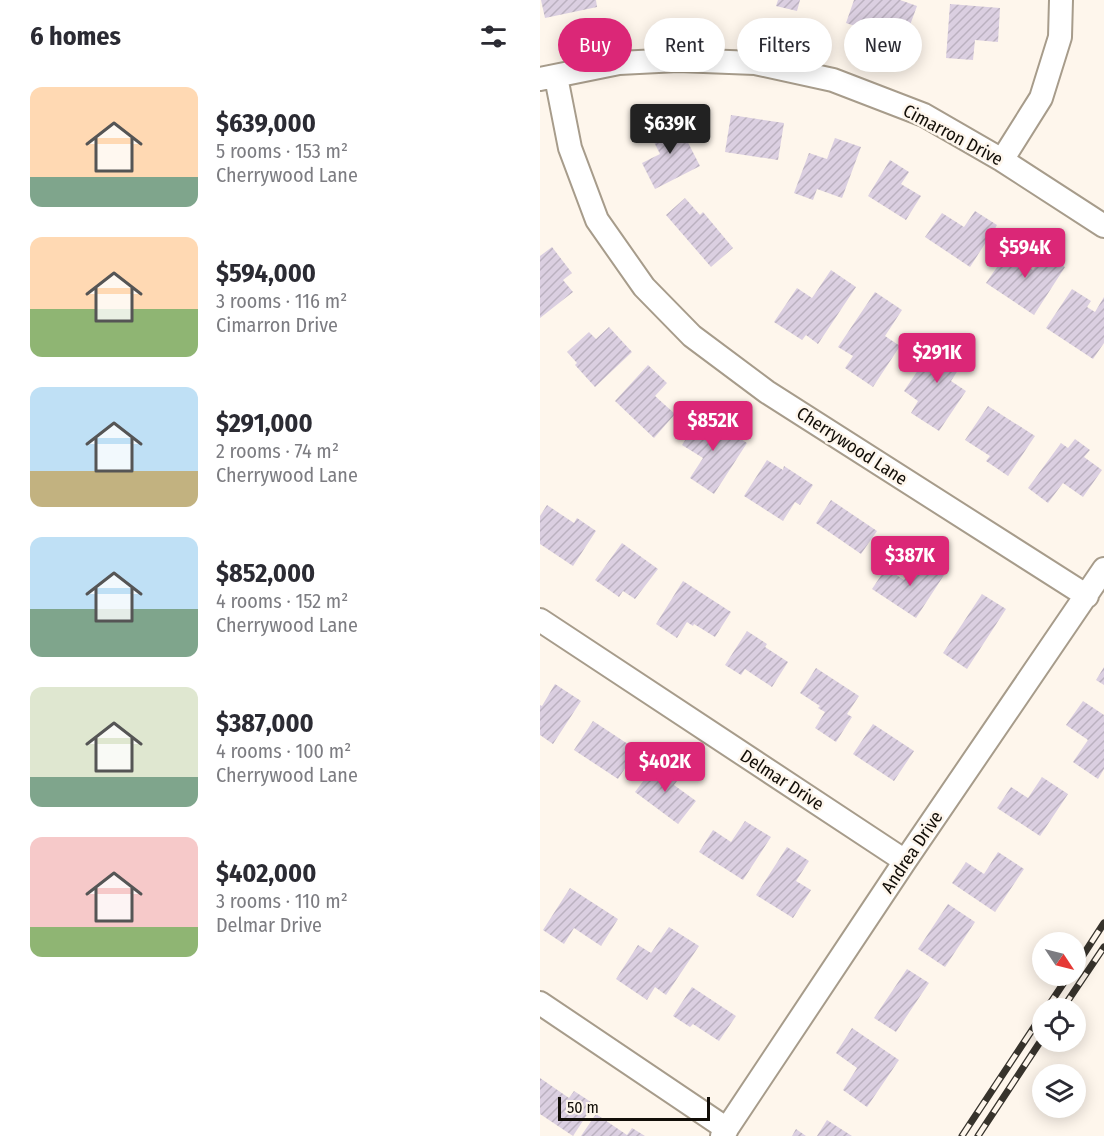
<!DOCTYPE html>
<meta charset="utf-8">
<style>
body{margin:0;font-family:"Fira Sans Condensed",sans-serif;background:#f2f2f3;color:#2b2b33;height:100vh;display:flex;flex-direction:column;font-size:22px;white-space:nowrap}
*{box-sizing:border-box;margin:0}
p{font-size:20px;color:#7c7c81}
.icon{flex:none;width:33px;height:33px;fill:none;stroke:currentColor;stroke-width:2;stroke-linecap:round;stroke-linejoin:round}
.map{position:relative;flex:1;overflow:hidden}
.details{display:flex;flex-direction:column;background:#fff;width:540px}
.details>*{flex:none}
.top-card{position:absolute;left:18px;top:18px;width:456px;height:54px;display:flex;gap:12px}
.needle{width:39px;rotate:125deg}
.buttons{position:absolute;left:492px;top:932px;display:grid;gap:12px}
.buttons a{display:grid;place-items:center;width:54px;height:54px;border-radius:50%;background:#fff;box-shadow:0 3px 15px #0003;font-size:30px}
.scale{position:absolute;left:18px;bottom:15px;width:152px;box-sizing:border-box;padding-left:6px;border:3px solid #120e08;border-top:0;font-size:16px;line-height:21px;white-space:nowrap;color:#120e08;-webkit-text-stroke:4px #fef6ec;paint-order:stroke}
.price{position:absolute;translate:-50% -51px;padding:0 14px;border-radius:6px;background:#db2777;color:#fff;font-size:20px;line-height:39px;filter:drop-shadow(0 2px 3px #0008)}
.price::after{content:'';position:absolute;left:50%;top:36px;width:18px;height:14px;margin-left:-9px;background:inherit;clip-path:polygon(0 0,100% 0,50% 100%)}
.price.current{background:#222;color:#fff}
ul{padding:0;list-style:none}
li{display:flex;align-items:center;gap:18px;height:150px;padding:0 30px}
li span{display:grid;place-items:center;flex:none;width:168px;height:120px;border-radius:12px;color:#555}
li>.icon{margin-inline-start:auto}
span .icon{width:72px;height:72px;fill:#fffc;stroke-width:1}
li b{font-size:26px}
h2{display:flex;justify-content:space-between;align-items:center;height:72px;padding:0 30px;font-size:26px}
.tag{padding:0 21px;border-radius:27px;background:#fff;box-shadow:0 3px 15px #0003;font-size:21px;line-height:54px}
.tag.current{background:#db2777;color:#fff}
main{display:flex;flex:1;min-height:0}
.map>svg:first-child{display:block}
</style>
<main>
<section class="details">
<h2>6 homes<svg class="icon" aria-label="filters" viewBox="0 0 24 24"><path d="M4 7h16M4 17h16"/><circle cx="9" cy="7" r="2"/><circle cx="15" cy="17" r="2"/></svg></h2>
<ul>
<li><span style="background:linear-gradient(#ffd9b3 75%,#7fa58c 0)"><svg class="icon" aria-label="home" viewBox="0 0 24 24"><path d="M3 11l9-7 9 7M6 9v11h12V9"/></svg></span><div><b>$639,000</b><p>5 rooms · 153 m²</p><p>Cherrywood Lane</p></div></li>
<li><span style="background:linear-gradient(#ffd9b3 60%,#8fb573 0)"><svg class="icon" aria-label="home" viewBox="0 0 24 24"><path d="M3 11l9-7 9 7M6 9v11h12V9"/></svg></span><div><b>$594,000</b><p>3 rooms · 116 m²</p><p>Cimarron Drive</p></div></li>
<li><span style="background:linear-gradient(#bfe0f5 70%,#c2b280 0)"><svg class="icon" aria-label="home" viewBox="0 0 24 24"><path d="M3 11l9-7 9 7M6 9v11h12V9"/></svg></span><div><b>$291,000</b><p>2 rooms · 74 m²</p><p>Cherrywood Lane</p></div></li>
<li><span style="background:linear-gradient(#bfe0f5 60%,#7fa58c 0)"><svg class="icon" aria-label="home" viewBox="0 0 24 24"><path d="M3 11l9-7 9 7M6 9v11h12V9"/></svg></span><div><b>$852,000</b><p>4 rooms · 152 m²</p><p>Cherrywood Lane</p></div></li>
<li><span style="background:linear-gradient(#dfe7d0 75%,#7fa58c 0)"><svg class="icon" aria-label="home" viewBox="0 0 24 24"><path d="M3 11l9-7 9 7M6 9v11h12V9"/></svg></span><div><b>$387,000</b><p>4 rooms · 100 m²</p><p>Cherrywood Lane</p></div></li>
<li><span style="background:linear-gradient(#f6c9c9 75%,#8fb573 0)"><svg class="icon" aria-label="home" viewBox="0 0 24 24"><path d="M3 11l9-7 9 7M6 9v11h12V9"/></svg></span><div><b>$402,000</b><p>3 rooms · 110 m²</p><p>Delmar Drive</p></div></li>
</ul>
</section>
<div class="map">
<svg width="564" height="1136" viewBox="0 0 564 1136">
<defs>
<pattern id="building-hatch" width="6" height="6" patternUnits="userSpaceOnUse" patternTransform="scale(1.5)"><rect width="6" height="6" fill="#dbcfe1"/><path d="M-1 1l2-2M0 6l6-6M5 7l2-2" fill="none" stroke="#bbb1c0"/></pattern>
</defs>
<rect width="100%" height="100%" fill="#fef6ec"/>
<path fill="url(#building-hatch)" d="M1 0H56L57 7 5 18Z
M238 0H260L257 11 236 6Z
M314 0H360L377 6 366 36 332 24 330 31 306 23Z
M410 4 460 8 458 42 435 40 433 60 406 58Z
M191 115 244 123 238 160 185 152Z
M136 119 160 166 115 189 102 163 120 154 109 132Z
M295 138 321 147 302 198 277 189 273 200 254 193 269 153 287 159Z
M350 160 369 172 361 184 381 196 366 220 328 196Z
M145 198 160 215 163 212 193 248 171 267 126 215Z
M435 211 457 225 430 267 385 237 402 213 424 227Z
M12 247 32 273 23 280 33 292 0 318V256Z
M471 247 490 260 486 265 493 270 504 254 525 267 494 315 446 283Z
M291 270 316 287 278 344 266 335 262 340 234 322 257 288 272 298Z
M532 289 551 301 547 307 555 312 564 297V343L553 359 506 328Z
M335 292 362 310 345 336 360 346 333 387 305 368 313 356 298 347Z
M69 327 92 352 55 387 35 365 37 363 27 352 49 332 56 339Z
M401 336 428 355 411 381 426 391 399 431 371 413 378 401 364 391Z
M108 365 127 383 115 396 135 414 114 438 75 401Z
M448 406 495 436 468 476 446 461 450 456 425 440Z
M162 414 207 443 174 494 150 478 163 458 142 445Z
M535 439 550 450 544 457 562 470 543 497 523 483 508 503 488 488 521 443 528 448Z
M227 460 243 470 244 466 273 485 260 505 255 502 243 521 204 496Z
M291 500 337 531 321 554 276 523Z
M7 505 34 523 37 518 56 531 33 566 0 544V516Z
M82 543 118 569 95 599 83 591 79 597 55 580Z
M378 558 404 575 376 618 332 589 346 568 364 580Z
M143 581 191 612 175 637 154 624 153 626 147 622 137 638 116 624Z
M442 594 466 609 427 669 403 653Z
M207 631 227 644 225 647 248 662 232 687 205 669 201 675 185 665Z
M564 667V685L556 680Z
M276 668 319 696 307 714 312 717 296 742 275 728 285 712 278 708 280 706 260 693Z
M15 684 41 701 13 744 0 735V705L2 706Z
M543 701 564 715V769L558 779 533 762 548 740 526 725Z
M53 721 97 750 78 779 34 750Z
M333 724 374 751 354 781 313 754Z
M118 761 140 777 134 785 156 801 138 824 95 792Z
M502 777 528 794 500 836 457 808 471 787 488 798Z
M205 821 231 837 203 880 159 852 173 830 191 842Z
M247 847 269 861 256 881 271 890 253 918 216 895Z
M458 852 484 869 455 912 412 883 426 862 444 874Z
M30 888 78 919 61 946 34 928 24 944 3 930Z
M408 904 435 922 405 967 378 949Z
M129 927 159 946 126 995 115 987 107 1000 76 979 98 945 111 953Z
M367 969 389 983 356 1032 334 1018Z
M152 987 196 1016 179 1041 153 1024 150 1027 133 1016Z
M312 1028 359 1060 327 1107 303 1090 317 1068 296 1053Z
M0 1078 29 1098 34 1091 54 1104 33 1136 0 1114Z
M56 1114 87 1135 92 1128 105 1136H41Z
M287 1120 312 1136H277Z
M256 1129 266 1136H252Z"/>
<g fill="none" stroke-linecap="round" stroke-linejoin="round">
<g stroke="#a79c8b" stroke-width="26">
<path id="street" d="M16 77 30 148 57 220 104 287 152 336 227 392 547 596
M0 79 79 63 138 60 215 63 293 80 384 115 462 160 564 226
M462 160 501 98 520 37 521 0
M0 620 365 861
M0 1003 187 1129
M182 1136 365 861 564 569"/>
</g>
<use href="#street" stroke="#fff" stroke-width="22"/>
<g stroke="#37332c" stroke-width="7">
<path id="rail" d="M536 966 564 923
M507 1008 529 975
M523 1008 564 947
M422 1136 502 1015
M438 1136 502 1039"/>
</g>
<use href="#rail" stroke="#fef6ec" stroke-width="4.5" stroke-dasharray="14" stroke-linecap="butt"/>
</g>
<g text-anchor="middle" stroke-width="5" stroke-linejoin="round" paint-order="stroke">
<g font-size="18" fill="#120e08" stroke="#fef6ec">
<text transform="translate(413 135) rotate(28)" y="6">Cimarron Drive</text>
<text transform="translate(312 446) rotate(33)" y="6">Cherrywood Lane</text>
<text transform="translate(242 780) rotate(33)" y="6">Delmar Drive</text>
<text transform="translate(372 852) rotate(-56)" y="6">Andrea Drive</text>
</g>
</g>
</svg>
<div class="buttons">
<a><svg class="needle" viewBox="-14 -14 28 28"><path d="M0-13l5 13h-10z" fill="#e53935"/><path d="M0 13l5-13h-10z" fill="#7c7c81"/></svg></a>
<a><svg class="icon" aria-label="locate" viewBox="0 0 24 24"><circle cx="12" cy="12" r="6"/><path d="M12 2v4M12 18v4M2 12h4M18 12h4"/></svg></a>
<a><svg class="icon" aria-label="layers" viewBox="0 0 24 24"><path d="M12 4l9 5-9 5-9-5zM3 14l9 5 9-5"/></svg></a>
</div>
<div class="scale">50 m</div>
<b class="price current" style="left:130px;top:155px">$639K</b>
<b class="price" style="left:485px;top:279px">$594K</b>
<b class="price" style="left:397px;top:384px">$291K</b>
<b class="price" style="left:173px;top:452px">$852K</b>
<b class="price" style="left:370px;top:587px">$387K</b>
<b class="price" style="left:125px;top:793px">$402K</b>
<div class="top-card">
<a class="tag current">Buy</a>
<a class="tag">Rent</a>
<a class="tag">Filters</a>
<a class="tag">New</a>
</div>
</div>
</main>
